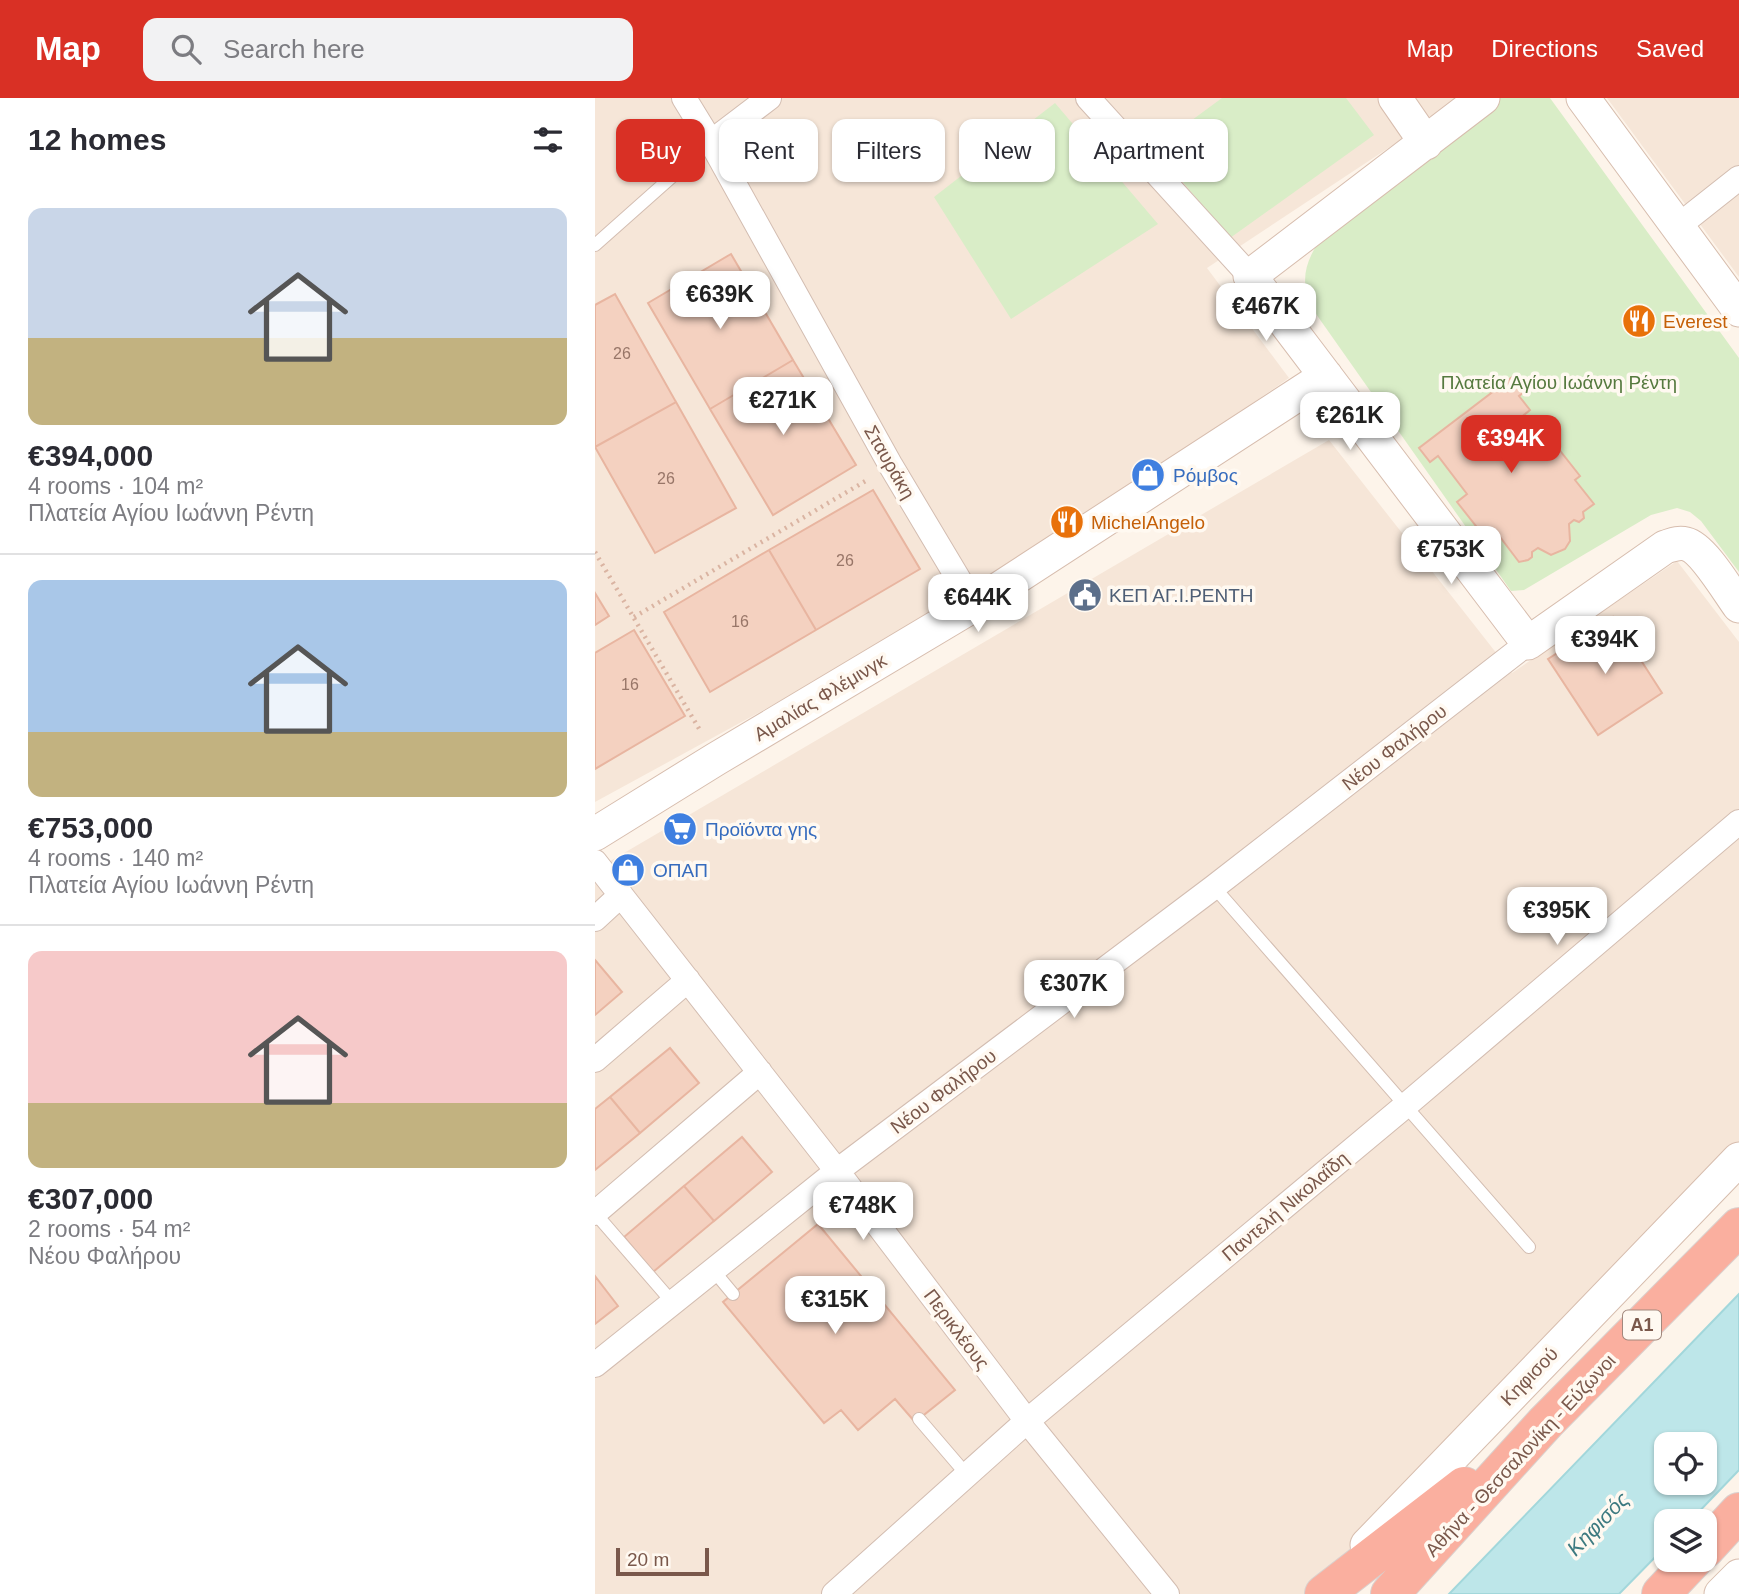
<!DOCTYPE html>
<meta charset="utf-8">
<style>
body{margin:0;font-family:Helvetica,sans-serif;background:#f2f2f3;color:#2b2b33;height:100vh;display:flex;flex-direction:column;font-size:26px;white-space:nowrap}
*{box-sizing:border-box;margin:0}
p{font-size:23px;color:#7c7c81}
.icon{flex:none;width:38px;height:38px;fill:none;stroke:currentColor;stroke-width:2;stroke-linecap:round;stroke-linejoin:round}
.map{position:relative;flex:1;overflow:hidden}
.details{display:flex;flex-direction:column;background:#fff;width:595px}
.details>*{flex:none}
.guide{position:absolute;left:21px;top:21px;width:665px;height:63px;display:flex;gap:14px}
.tools{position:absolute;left:1059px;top:1334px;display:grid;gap:14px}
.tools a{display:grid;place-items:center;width:63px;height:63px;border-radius:14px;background:#fff;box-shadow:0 2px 5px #0004;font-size:35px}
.scale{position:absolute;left:21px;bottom:18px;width:93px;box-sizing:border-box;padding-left:7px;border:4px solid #7a584b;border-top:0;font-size:19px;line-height:24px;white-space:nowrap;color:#7a584b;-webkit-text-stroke:5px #fff9f1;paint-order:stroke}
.price{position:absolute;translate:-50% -60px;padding:0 16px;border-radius:14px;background:#fff;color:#222;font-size:23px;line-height:46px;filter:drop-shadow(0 2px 4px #0008)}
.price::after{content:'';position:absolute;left:50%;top:42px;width:21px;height:16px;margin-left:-10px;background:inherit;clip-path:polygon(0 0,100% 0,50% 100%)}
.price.active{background:#d93025;color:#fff}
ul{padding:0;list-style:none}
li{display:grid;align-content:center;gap:14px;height:371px;padding:0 28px}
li+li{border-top:2px solid #e1e1e2}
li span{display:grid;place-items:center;height:217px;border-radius:14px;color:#555}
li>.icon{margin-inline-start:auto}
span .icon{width:126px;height:126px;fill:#fffc;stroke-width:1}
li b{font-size:30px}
h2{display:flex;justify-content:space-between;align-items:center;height:84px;padding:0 28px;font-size:30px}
.pill{padding:0 24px;border-radius:14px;background:#fff;box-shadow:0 2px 5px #0004;font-size:24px;line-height:63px}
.pill.active{background:#d93025;color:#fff}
header{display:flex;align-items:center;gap:42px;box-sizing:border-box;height:98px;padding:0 35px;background:#d93025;color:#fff}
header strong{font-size:33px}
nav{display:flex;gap:38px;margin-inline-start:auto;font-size:24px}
.search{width:490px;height:63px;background:#f2f2f3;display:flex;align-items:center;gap:18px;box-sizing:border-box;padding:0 24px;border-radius:14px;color:#7c7c81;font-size:26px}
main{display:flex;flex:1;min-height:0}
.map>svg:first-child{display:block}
</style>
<header>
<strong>Map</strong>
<div class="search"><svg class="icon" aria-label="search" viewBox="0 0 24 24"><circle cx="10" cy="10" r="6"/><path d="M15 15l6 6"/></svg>Search here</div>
<nav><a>Map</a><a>Directions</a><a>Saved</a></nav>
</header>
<main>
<section class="details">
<h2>12 homes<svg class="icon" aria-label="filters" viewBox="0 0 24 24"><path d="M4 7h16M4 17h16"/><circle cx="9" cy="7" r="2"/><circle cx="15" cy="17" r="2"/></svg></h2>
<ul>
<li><span style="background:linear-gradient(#c9d6e8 60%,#c2b280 0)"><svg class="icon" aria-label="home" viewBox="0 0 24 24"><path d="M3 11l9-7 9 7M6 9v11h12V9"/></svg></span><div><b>€394,000</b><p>4 rooms · 104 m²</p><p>Πλατεία Αγίου Ιωάννη Ρέντη</p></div></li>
<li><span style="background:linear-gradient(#a9c7e8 70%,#c2b280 0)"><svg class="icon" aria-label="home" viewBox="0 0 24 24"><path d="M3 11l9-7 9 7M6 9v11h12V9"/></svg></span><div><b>€753,000</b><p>4 rooms · 140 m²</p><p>Πλατεία Αγίου Ιωάννη Ρέντη</p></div></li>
<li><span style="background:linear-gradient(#f6c9c9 70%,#c2b280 0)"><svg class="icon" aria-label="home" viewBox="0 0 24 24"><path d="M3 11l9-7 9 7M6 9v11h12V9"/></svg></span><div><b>€307,000</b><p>2 rooms · 54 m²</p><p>Νέου Φαλήρου</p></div></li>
</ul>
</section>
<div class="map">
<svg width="1144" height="1496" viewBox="0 0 1144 1496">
<rect width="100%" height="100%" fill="#fdf4ea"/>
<path fill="#f6e6d8" d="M0 0H782L810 39 612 170 694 280 383 495 0 704Z
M816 0H877L845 20 832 18Z
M1012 0H1144V179Z
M734 342 917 575 1082 463 1144 544V1055L734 1496H0V772Z"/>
<path fill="#d9edc7" d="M627 0H751L779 37 635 140 559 50Z
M903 0H955L1144 260V474L1106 423 1095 414 1082 410 1056 417 929 492 916 493 714 206C705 176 712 160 730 135Z
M460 5 563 126 416 221 339 99Z"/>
<path fill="#bde6e9" stroke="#a2d7db" stroke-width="2" fill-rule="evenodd" d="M1144 1196V1372L1095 1423H1071V1448L1024 1496H854ZM1071 1346H1110V1384H1071Z"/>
<path fill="#f4d1c0" stroke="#e8b5a0" stroke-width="2" d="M136 156 198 262 115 311 53 205Z
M20 196 81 304 0 349V207Z
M198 262 261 367 178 417 115 311Z
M920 277 932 292 924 298 935 312 924 321 941 343 951 335 985 378 980 382 999 406 988 414 989 420 984 424 979 422 974 426 975 443 970 451 956 457 943 450 937 454V459L933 462 924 464 905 439 896 447 862 404 872 396 843 358 835 364 824 350Z
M81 304 141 410 60 455 0 349Z
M278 392 325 471 221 532 174 452Z
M174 452 221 532 115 594 69 514Z
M0 495 14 518 0 527Z
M1018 519 1067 595 1003 637 953 561Z
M39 532 90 618 0 671V555Z
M0 862 27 894 0 917Z
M75 950 104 985 45 1035 15 999Z
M15 999 45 1035 0 1072V1011Z
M147 1039 177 1074 119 1123 89 1088Z
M89 1088 119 1123 58 1174 29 1139Z
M223 1126 360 1292 320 1324 300 1301 263 1332 246 1312 229 1325 128 1204Z
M0 1178 23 1208 0 1226Z"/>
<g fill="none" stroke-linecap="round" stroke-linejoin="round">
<g stroke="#d3bdb1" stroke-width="14">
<path id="lane" d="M0 147 116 44
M619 789 934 1149
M0 1115 78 1205
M118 1172 138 1196
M324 1321 372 1377"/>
</g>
<g stroke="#d3bdb1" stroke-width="26">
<path id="street" d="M89 0 116 44 296 368 379 507
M493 0 655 178
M116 44 174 0
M1082 129 1144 80
M0 764 242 1073 432 1323 572 1496
M0 821 26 797
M0 962 93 882
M0 1115 165 974
M0 1267 242 1073 619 789 933 545
M239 1496 432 1323 810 1008 1144 724"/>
</g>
<g stroke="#d7bdae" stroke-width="35">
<path id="secondary" d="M800 0 831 45
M888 0 655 178 933 545 1070 449C1077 447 1083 444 1091 446 1108 450 1133 493 1144 508
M988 0 1144 212
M0 736 121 661 379 507 731 278
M772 1447 1144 1061
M1126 1496 1144 1478"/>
</g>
<g stroke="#dad0cd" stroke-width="40">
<path id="highway" d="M1110 1451 1144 1414
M729 1496 869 1388
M795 1496 951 1324 1144 1129
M1066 1496 1099 1461"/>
</g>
<path stroke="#dab4a2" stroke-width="4.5" stroke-dasharray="2 5" stroke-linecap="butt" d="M0 454 106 634
M39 519 274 381"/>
<use href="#lane" stroke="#fff" stroke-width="12"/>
<use href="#street" stroke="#fff" stroke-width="24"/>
<use href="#secondary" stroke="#fff" stroke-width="33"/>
<use href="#highway" stroke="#faaf9f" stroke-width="38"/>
</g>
<defs>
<g id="restaurant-disc" transform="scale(1.75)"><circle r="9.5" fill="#e8710a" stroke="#fff9f1"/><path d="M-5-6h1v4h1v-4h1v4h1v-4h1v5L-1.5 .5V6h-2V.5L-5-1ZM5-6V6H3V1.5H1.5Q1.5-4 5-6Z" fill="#fff"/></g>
<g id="shop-disc" transform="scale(1.75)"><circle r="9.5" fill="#3f7fe0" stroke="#fff9f1"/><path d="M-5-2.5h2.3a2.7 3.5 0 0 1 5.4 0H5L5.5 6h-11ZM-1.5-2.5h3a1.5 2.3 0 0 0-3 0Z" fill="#fff"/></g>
<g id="civic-disc" transform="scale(1.75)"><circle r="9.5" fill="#5c6f8a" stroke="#fff9f1"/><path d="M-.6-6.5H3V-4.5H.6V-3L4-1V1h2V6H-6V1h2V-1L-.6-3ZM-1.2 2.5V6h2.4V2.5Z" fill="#fff"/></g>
<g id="supermarket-disc" transform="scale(1.75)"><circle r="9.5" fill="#3f7fe0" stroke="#fff9f1"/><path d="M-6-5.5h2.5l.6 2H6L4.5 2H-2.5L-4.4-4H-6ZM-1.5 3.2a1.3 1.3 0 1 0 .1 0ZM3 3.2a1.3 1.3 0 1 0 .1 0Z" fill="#fff"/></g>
</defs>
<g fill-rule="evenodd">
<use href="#restaurant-disc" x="1044" y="223"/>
<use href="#shop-disc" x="553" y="377"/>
<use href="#restaurant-disc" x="472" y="424"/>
<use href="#civic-disc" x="490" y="497"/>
<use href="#supermarket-disc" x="85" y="731"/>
<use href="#shop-disc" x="33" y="772"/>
</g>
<g text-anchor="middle" stroke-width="7" stroke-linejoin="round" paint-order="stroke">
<g font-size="16" fill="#987668">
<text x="27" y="261">26</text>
<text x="71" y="386">26</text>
<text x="250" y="468">26</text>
<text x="145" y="529">16</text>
<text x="35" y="592">16</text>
</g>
<rect fill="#fff9f1" stroke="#a2887d" stroke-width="2" x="1028" y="1212.5" width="38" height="29" rx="5"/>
<g font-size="18" font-weight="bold" fill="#7a584b">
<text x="1047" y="1233">Α1</text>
</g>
<g font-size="19" fill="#c56008" stroke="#fff9f1" text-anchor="start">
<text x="1068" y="230">Everest</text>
<text x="496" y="431">MichelAngelo</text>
</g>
<g font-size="19" fill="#567a3f" stroke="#fff9f1">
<text x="964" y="291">Πλατεία Αγίου Ιωάννη Ρέντη</text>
</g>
<g font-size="19" fill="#7a584b" stroke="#fff9f1">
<text transform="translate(295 364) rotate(60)" y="7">Σταυράκη</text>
<text transform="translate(225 599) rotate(-31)" y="7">Αμαλίας Φλέμινγκ</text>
<text transform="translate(799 649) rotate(-38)" y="7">Νέου Φαλήρου</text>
<text transform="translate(348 993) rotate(-37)" y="7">Νέου Φαλήρου</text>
<text transform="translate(690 1108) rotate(-40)" y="7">Παντελή Νικολαΐδη</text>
<text transform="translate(362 1231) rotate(53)" y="7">Περικλέους</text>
<text transform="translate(934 1278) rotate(-46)" y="7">Κηφισού</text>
<text transform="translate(925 1357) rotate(-47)" y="7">Αθήνα - Θεσσαλονίκη - Εύζωνοι</text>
</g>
<g font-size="19" fill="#366cbe" stroke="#fff9f1" text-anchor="start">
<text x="578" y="384">Ρόμβος</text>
<text x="110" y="738">Προϊόντα γης</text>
<text x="58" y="779">ΟΠΑΠ</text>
</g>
<g font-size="19" fill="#4e5e75" stroke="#fff9f1" text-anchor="start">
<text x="514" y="504">ΚΕΠ ΑΓ.Ι.ΡΕΝΤΗ</text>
</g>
<g font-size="21" font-style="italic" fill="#3d7a80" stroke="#fff9f1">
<text transform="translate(1003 1426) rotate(-46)" y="7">Κηφισός</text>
</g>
</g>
</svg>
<div class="tools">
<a><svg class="icon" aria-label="locate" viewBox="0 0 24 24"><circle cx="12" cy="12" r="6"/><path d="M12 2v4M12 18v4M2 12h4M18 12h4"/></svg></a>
<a><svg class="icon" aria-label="layers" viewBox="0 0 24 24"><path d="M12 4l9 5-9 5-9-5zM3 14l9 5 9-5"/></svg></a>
</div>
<div class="scale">20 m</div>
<b class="price" style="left:125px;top:233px">€639K</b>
<b class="price" style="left:671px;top:245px">€467K</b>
<b class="price" style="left:188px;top:339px">€271K</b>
<b class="price" style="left:755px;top:354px">€261K</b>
<b class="price active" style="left:916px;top:377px">€394K</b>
<b class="price" style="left:856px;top:488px">€753K</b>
<b class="price" style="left:383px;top:536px">€644K</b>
<b class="price" style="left:1010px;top:578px">€394K</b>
<b class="price" style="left:962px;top:849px">€395K</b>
<b class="price" style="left:479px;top:922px">€307K</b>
<b class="price" style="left:268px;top:1144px">€748K</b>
<b class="price" style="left:240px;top:1238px">€315K</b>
<div class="guide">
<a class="pill active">Buy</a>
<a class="pill">Rent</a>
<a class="pill">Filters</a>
<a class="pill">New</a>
<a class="pill">Apartment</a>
</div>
</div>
</main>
